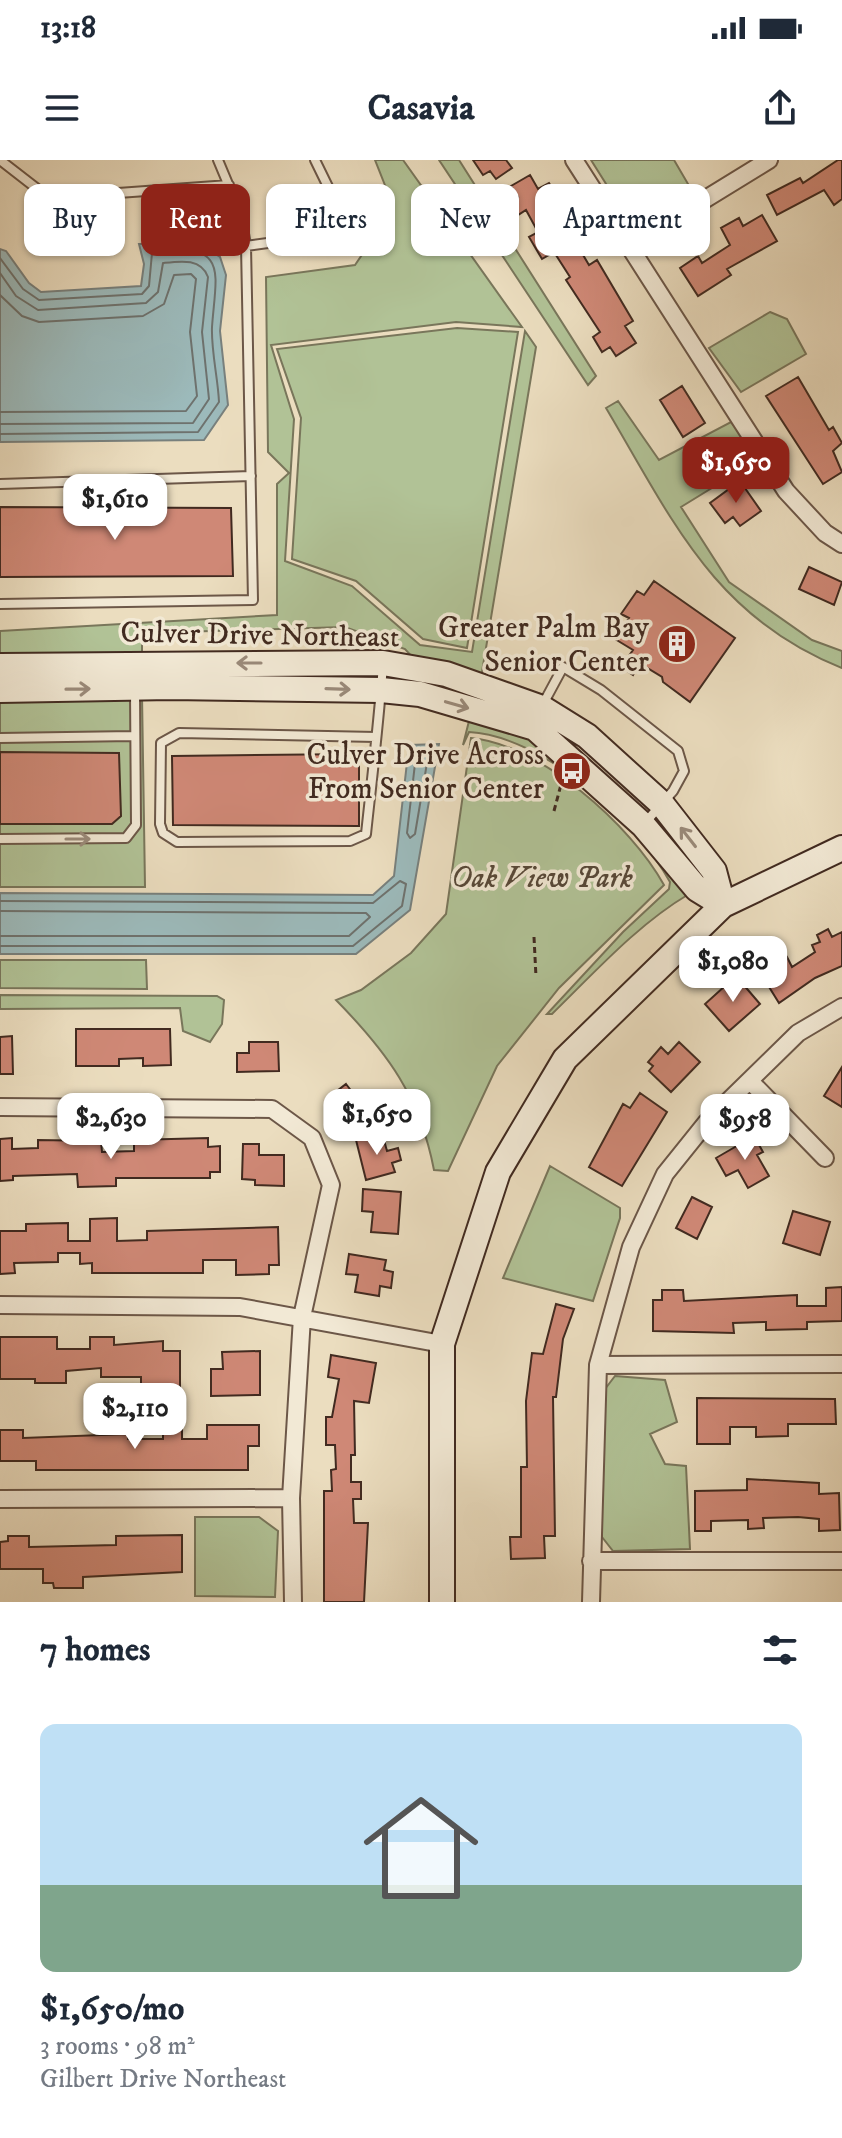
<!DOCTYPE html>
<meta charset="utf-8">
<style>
body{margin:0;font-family:"IM FELL DW Pica",serif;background:#f2f2f3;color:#1f2937;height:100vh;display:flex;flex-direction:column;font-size:30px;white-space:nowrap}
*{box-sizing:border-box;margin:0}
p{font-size:26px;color:#747a83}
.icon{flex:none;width:44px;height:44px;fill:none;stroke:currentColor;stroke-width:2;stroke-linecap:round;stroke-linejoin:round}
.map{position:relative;height:1442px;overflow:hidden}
.drawer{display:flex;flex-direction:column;background:#fff;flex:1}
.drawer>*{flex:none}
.banner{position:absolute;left:24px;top:24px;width:794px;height:72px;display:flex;gap:16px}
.price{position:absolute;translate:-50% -68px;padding:0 18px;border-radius:16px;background:#fff;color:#222;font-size:26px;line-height:52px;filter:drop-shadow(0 2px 4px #0008)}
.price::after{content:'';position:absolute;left:50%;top:48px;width:24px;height:18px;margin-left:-12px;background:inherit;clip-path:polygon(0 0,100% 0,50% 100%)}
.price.on{background:#8f2418;color:#fff}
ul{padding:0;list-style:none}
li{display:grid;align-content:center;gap:16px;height:424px;padding:0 40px}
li+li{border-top:2px solid #e0e1e3}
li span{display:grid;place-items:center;height:248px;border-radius:16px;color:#555}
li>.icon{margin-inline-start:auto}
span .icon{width:144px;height:144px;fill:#fffc;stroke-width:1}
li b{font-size:34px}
h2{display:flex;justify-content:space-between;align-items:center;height:96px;padding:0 40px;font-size:34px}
.chip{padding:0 28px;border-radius:16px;background:#fff;box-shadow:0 2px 6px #0004;font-size:28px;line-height:72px}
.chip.on{background:#8f2418;color:#fff}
.status{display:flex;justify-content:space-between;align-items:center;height:56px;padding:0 40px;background:#fff;direction:ltr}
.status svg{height:22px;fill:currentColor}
header{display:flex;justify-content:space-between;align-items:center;height:104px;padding:0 40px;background:#fff;font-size:36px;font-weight:700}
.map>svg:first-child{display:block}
</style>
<div class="status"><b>13:18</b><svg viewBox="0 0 49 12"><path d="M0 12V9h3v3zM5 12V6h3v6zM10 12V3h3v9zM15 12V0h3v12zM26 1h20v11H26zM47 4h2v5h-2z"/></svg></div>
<header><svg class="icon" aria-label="menu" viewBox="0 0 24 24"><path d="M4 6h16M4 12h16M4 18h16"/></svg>Casavia<svg class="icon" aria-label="share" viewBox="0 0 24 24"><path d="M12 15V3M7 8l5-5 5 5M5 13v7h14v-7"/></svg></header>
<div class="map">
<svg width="842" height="1442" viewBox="0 0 842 1442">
<rect width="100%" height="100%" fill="#ebddbf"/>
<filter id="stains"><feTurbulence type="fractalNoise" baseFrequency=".0025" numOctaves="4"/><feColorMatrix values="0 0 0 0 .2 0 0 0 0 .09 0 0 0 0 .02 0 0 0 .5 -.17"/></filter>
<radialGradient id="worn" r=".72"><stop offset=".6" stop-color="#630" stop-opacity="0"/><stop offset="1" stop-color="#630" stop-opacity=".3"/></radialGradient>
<path fill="#b1c296" stroke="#79765b" stroke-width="2" d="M375 0H403L522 167 456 162 271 185 294 259 285 401 352 426 420 485 472 492 525 171 536 187 481 518 416 501 405 489 345 467 142 473V496L0 498V471L277 455V324L289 313 268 292 266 117 355 105 394 48Z
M439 0H459L596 216 588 225Z
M591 0H674L691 29 653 50 620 46Z
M770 152 787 159 806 194 741 232 709 188Z
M457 168 518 172 467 488 423 479 356 421 292 399 301 258 277 189Z
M618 241 659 300 731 262 759 299 681 347 729 422 812 480 842 491V508C714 457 672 359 606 248Z
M142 535 145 727H0V538Z
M470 557 531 574 637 669 689 734C638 764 595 812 552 854H547L623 772 669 729 670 722C636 660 543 576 469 572L463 585Z
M471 578C540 584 631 665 664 725L559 828 497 906 448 1011 434 1010C420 937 388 893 336 840L361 830 411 793 446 754Z
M0 800H146L147 829 0 828Z
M0 835 217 836 224 840 222 864 210 882 183 871 180 848 0 849Z
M550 1006 620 1048V1058L593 1141 503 1118Z
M615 1216 665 1220 677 1262 650 1274 665 1304 686 1306 690 1389 613 1391 602 1377V1233Z
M195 1357H259L278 1371 275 1437 195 1436Z"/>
<path fill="#9cbabb" stroke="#78807d" stroke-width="2" d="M199 83 220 97 226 115 220 171 228 245 204 280 0 282V89L6 91 29 123 41 132 141 126 144 104 139 84Z
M439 584 410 750 356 794H0V733L373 735 394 716 409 585Z"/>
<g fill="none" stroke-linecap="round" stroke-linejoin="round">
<path stroke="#6e726e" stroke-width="2" d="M0 98 23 129 39 140 142 134 149 126 152 93C230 81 216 111 212 167 211 191 218 218 219 242L198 272 0 274
M0 113 16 136 38 150 146 143 158 132 163 103C181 101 201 98 208 117L202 172 209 239 193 263 0 264
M0 135 22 156 39 162 143 156 164 144 174 115 191 114 196 119 190 172 197 236 186 251 0 252
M425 592 428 597 415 674 410 678 407 673 416 595Z
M0 741 373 743 400 721 406 724 402 746 353 786H0
M0 751 366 753 370 757 349 776H0"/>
</g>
<path fill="#cf8876" stroke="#412a20" stroke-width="2" d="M473 0H506L512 8 496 19 490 11 483 15Z
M838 0H842V39L834 45 824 30 777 55 767 35 800 18 803 23Z
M530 15 538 29 549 23 581 73 573 78 589 105 597 100 633 161 625 166 636 183 616 196 610 187 602 192 593 177 600 172 566 120 570 117 554 92 542 99 529 77 538 72 526 50 515 57 507 43 518 37 511 26Z
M762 55 777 81 727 109 731 115 698 136 680 108 698 96 702 103 730 85 721 68 739 58 743 66Z
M798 217 829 270 833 267 842 283 833 291 842 312 823 324 766 236Z
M682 226 705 263 683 277 660 240Z
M740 321 761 351 740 366 733 357 725 363 710 343Z
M0 347 231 348 233 416 0 417Z
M809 407 842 422 834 445 799 429Z
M654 421 735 478 690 542 663 522 662 517 639 503 633 515 621 507 633 490 615 479 629 458 621 454 637 431 644 435Z
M0 592 119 593 121 656 112 664H0Z
M359 594V666L173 665 172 596Z
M828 769 832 777 842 772V806L815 818 779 843 761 814 787 797 792 807 815 792 812 785 820 782 817 775Z
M736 816 760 844 729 871 705 844Z
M76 869H170L171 905 143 906V898L119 899V906H76Z
M12 876 13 914H0V877Z
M249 882H278L279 911 237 912V893H249Z
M679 882 700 902 671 932 649 911 653 906 648 902 661 887 668 894Z
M842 907V947L824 936Z
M346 924 369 954 352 968 328 938Z
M640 933 667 952 622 1026 589 1007 623 944 630 948Z
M382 973 387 991 398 988 401 1000 392 1003 395 1012 366 1020 356 980Z
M754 976 763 992 757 995 769 1016 748 1028 738 1010 726 1016 716 998Z
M12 978V989L38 988V980L101 981 102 992 134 991V980L208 978V987L220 986V1012H210V1018H116V1026L78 1027 77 1014 13 1016V1020L0 1021V979Z
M243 984H259V995H284V1026L255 1025V1020L242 1019Z
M363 1029 401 1032 398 1074 371 1072 373 1052 362 1051Z
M692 1037 712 1047 697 1079 676 1068Z
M793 1051 830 1062 820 1095 783 1083Z
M117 1058V1081L147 1080V1071L278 1067 279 1105H269V1114L236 1115V1100H203V1113H92V1103L80 1104V1093H58V1102L14 1103 15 1113 0 1114V1071H26V1064L68 1063V1081H90V1059Z
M349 1094 386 1100 384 1110 393 1112 391 1128 380 1126 379 1136 355 1132 358 1115 346 1114Z
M842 1127V1161L807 1162V1169L766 1170V1162L733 1163 734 1173 653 1171V1140H662V1130H683L684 1141 797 1135V1146H826V1128Z
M556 1144 574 1149 563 1179 556 1237H553L555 1376H544L545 1398 511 1399 510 1377H521V1307H527L526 1241 532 1193 543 1194Z
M0 1177H57V1189H90V1177H114V1185L163 1181V1191H180V1227H141V1217H101V1208L66 1211V1223H35V1219H0Z
M260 1191V1235L211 1236V1209H223L222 1192Z
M331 1195 376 1203 369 1243 354 1241 355 1295H351V1322H361V1339H353L354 1363H368L364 1442H324V1331H332L331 1310 336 1309 335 1285H326V1257H332L339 1219 328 1217Z
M697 1238 835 1239 836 1264H788V1276L756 1277V1267H730V1284H697Z
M207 1265H259V1286H248V1310H36V1301H0V1270H23V1278L128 1274V1279H163V1268H182V1279H207Z
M747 1319 819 1323V1334L839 1333 840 1370 819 1371V1359L798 1357 763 1358 764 1368 748 1369V1360L711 1361V1371H695V1331L747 1330Z
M182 1375V1412L83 1417V1428H54L53 1423H43V1409H0V1382L8 1381V1376H29V1387L116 1385V1376Z"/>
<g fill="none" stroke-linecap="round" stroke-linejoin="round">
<g stroke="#6c5748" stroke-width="12">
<path id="lane" d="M0 0 49 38 229 25
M246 86 297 79 330 57 335 41 315 0
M0 324 251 316
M0 444 253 440 246 86 241 55 218 0
M542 546 563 507 601 530 678 591 684 611 673 631 644 664
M376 577 179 573 161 583 160 664 163 673 177 682 350 681 366 674C372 618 379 561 383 504
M0 578 133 576
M0 679 126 678 136 665 135 532"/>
</g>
<g stroke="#6c5748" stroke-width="20">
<path id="street" d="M574 0 786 331 825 373 842 384
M629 86 769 0
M750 921 825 998
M0 947 272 949 312 978 331 1025 302 1157 291 1338 293 1442
M0 1145 240 1147 442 1184
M598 1205 842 1204
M0 1339 291 1338
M591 1401H842
M591 1442 598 1205 631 1087 665 1014 706 963 798 873 842 847"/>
</g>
<g stroke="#412a20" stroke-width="28">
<path id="secondary" d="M0 506 383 503 446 514 542 548 587 576 661 643 714 711 723 745
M0 530 171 527 381 530 420 534 535 568 643 665 697 729 723 745
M442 1442V1184L498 1012 565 899 723 745 842 688"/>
</g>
<path stroke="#412a20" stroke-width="3" stroke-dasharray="6 4" stroke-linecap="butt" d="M554 651 563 617
M534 777 536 817"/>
<use href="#lane" stroke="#f2e9d5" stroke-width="8"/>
<use href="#street" stroke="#f2e9d5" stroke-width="16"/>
<use href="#secondary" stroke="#f2e9d5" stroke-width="24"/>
</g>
<defs><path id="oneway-shaft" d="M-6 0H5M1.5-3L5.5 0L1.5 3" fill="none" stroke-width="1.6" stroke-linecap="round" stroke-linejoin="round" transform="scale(2)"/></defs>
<g stroke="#9a8a7a">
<use href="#oneway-shaft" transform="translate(249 503) rotate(180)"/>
<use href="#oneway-shaft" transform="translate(78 529) rotate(-1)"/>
<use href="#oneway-shaft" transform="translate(338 529) rotate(2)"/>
<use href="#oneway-shaft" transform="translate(457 545) rotate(16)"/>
<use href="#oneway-shaft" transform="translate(688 677) rotate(-128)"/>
<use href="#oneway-shaft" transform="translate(78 679)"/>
</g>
<defs>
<g id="building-disc" transform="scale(2)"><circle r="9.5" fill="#8f2418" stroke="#f2e9d5"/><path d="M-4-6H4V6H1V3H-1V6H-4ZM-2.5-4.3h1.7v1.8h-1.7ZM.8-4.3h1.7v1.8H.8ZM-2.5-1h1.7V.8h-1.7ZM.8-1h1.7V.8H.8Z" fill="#fff"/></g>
<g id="bus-disc" transform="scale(2)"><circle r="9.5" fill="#8f2418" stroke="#f2e9d5"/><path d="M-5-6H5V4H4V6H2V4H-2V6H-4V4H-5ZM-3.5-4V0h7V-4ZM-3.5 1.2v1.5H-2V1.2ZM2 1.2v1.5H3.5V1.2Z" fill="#fff"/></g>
</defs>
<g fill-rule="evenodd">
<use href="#building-disc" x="677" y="484"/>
<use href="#bus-disc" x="572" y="611"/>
</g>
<g text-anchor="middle" stroke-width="7" stroke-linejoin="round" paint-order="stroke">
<g font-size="30" fill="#412a20" stroke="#f2e9d5" text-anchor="end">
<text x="649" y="477">Greater Palm Bay<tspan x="649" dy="34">Senior Center</tspan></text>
<text x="544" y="604">Culver Drive Across<tspan x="544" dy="34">From Senior Center</tspan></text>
</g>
<g font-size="30" fill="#412a20" stroke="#f2e9d5">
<text transform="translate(260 474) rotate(1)" y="10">Culver Drive Northeast</text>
</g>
<g font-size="30" font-style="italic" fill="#574838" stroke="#f2e9d5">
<text x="542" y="727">Oak View Park</text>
</g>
</g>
<rect width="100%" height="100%" filter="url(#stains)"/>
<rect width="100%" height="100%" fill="url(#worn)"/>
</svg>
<b class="price on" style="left:736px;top:345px">$1,650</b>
<b class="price" style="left:115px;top:382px">$1,610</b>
<b class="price" style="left:733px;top:844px">$1,080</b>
<b class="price" style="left:377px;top:997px">$1,650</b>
<b class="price" style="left:111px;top:1001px">$2,630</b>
<b class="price" style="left:745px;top:1002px">$958</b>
<b class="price" style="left:135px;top:1291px">$2,110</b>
<div class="banner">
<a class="chip">Buy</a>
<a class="chip on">Rent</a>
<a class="chip">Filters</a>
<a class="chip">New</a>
<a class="chip">Apartment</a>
</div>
</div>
<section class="drawer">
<h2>7 homes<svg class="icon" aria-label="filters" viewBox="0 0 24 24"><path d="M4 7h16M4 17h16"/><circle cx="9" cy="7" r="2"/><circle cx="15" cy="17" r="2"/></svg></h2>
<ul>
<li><span style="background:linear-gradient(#bfe0f5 65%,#7fa58c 0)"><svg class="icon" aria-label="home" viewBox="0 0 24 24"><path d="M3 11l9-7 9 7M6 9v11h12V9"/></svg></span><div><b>$1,650/mo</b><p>3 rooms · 98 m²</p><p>Gilbert Drive Northeast</p></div></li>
</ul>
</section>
